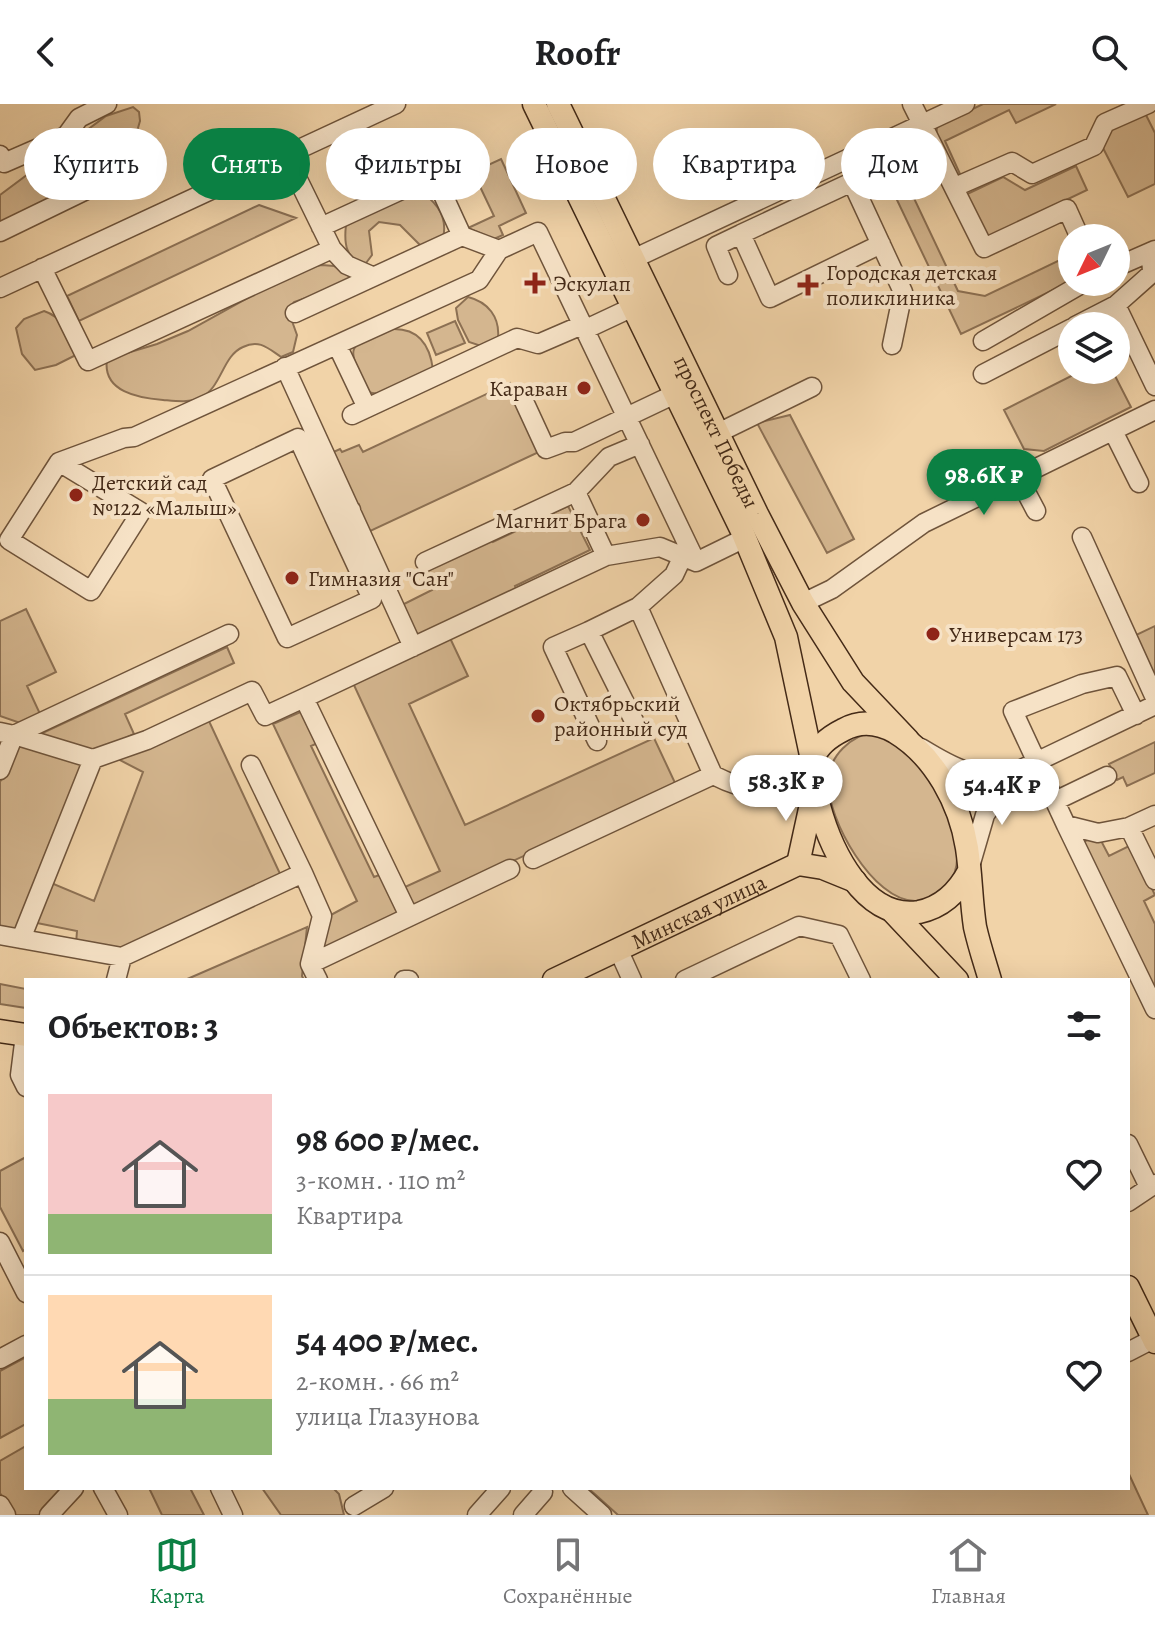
<!DOCTYPE html>
<html lang="ru">
<meta charset="utf-8">
<style>
body{margin:0;font-family:Alegreya,serif;background:#f2f2f2;color:#202124;height:100vh;display:flex;flex-direction:column;font-size:30px;white-space:nowrap}
*{box-sizing:border-box;margin:0}
p{font-size:26px;color:#757577}
.icon{flex:none;width:44px;height:44px;fill:none;stroke:currentColor;stroke-width:2;stroke-linecap:round;stroke-linejoin:round}
.map{position:relative;flex:1;overflow:hidden}
.sheet{position:absolute;left:24px;top:874px;width:1106px;height:512px;display:flex;flex-direction:column;background:#fff;border-radius:0px;box-shadow:0 8px 32px #0002}
.sheet>*{flex:none}
.hud{position:absolute;left:24px;top:24px;width:1108px;height:72px;display:flex;gap:16px}
.needle{width:52px;rotate:227deg}
.buttons{position:absolute;left:1058px;top:120px;display:grid;gap:16px}
.buttons a{display:grid;place-items:center;width:72px;height:72px;border-radius:50%;background:#fff;box-shadow:0 8px 32px #0002;font-size:40px}
.price{position:absolute;translate:-50% -68px;padding:0 18px;border-radius:28px;background:#fff;color:#222;font-size:26px;line-height:52px;filter:drop-shadow(0 2px 4px #0008)}
.price::after{content:'';position:absolute;left:50%;top:48px;width:24px;height:18px;margin-left:-12px;background:inherit;clip-path:polygon(0 0,100% 0,50% 100%)}
.price.current{background:#0b8043;color:#fff}
ul{padding:0;list-style:none}
li{display:flex;align-items:center;gap:24px;height:200px;padding:0 24px}
li+li{border-top:2px solid #e0e0e0}
li span{display:grid;place-items:center;flex:none;width:224px;height:160px;border-radius:0px;color:#555}
li>.icon{margin-inline-start:auto}
span .icon{width:96px;height:96px;fill:#fffc;stroke-width:1}
li b{font-size:34px}
h2{display:flex;justify-content:space-between;align-items:center;height:96px;padding:0 24px;font-size:34px}
.tag{padding:0 28px;border-radius:36px;background:#fff;box-shadow:0 8px 32px #0002;font-size:28px;line-height:72px}
.tag.current{background:#0b8043;color:#fff}
header{display:flex;justify-content:space-between;align-items:center;height:104px;padding:0 24px;background:#fff;font-size:36px;font-weight:600}
.menu{display:flex;justify-content:space-around;align-items:center;height:112px;border-top:2px solid #e0e0e0;background:#fff;font-size:22px;color:#757577}
.menu a{display:grid;justify-items:center;gap:4px}
.menu .current{color:#0b8043}
.map>svg:first-child{display:block}
</style>
<header><svg class="icon" aria-label="back" viewBox="0 0 24 24"><path d="M15 5l-7 7 7 7"/></svg>Roofr<svg class="icon" aria-label="search" viewBox="0 0 24 24"><circle cx="10" cy="10" r="6"/><path d="M15 15l6 6"/></svg></header>
<div class="map">
<svg width="1155" height="1411" viewBox="0 0 1155 1411">
<rect width="100%" height="100%" fill="#f1d3a8"/>
<filter id="stains"><feTurbulence type="fractalNoise" baseFrequency=".0025" numOctaves="4"/><feColorMatrix values="0 0 0 0 .2 0 0 0 0 .09 0 0 0 0 .02 0 0 0 .5 -.17"/></filter>
<radialGradient id="worn" r=".72"><stop offset=".6" stop-color="#630" stop-opacity="0"/><stop offset="1" stop-color="#630" stop-opacity=".3"/></radialGradient>
<path fill="#d4b68f" stroke="#8c7053" stroke-width="2" d="M983 0H1056L1016 19 1009 6 945 37 960 70 953 73 936 37 937 22Z
M133 3 139 8 140 17 136 31 132 37 116 43 89 74 72 80 42 100 0 120V91L106 12Z
M1143 5 1155 29V80L1128 93 1101 40 1104 25Z
M916 32 937 75 911 88 958 187 985 192 1064 154 1072 170V177L961 230 876 52Z
M501 55 526 109 499 122 503 131 494 135 468 124 494 112 473 68Z
M1076 62 1087 86 984 135 963 92 1003 73 1025 86Z
M418 86C436 97 448 113 443 134L421 142 400 121 379 118 369 127 372 151 366 159C345 157 344 138 346 121Z
M259 101 296 114 79 217 67 192Z
M322 161 334 162 350 173 346 180 294 198 288 206 297 231 293 248 281 253C268 244 259 235 243 243 222 252 222 284 200 294 189 299 175 297 163 296 139 294 102 288 107 255L157 240 188 227 280 176 309 163Z
M468 193C488 198 500 213 498 234L484 243 469 238 458 216 456 204Z
M44 207C65 214 69 232 76 251L56 261 35 266 22 250 16 224 24 215Z
M455 217 465 239 436 251 427 229Z
M392 225C418 224 430 241 433 266 414 275 389 295 368 288 347 240 343 244 392 225Z
M1083 266H1112L1131 303 1044 347 1024 345 1004 306Z
M510 279 541 347 366 429 329 350 340 345 342 348 359 341 363 348Z
M790 311 854 435 827 449 757 319Z
M568 402 590 446 515 482 518 489 415 539 398 503 432 486 422 465 490 432 493 438Z
M26 505 56 568 27 582 41 612 23 620 0 612V517Z
M1155 522V570L1152 571 1134 532Z
M450 534 468 572 409 600 465 721 654 634 676 681 414 803 405 783 440 767 353 579Z
M227 543 234 559 125 610 134 630 92 650 36 632Z
M305 606 320 638 311 642 374 773 382 770 402 811 316 852 327 813 357 797 273 620Z
M208 615 282 774 122 847 76 840 77 827 32 818 49 778 94 797 143 668 112 652Z
M875 628C883 632 895 635 902 641 931 663 978 750 947 781 937 789 929 797 915 797 873 797 827 715 828 677 829 652 851 631 875 628Z
M17 636 83 657 16 828 0 825V678Z
M1155 638V669L1127 682 1123 673 1117 676 1109 660Z
M1098 731 1109 752 1131 741 1155 791 1144 797 1155 820V889L1081 739Z
M307 823 302 872 304 876H185Z
M0 880 26 885V904L0 900Z
M26 1053V1145L23 1147 0 1103V1067Z
M26 1253V1320L0 1334V1267Z
M26 1342V1384H67L41 1411H12L0 1389V1357Z
M1128 1368 1148 1411H618L588 1384H1128Z
M149 1384H190L204 1411H162Z
M262 1384H333L339 1390 344 1411H281Z"/>
<g fill="none" stroke-linecap="round" stroke-linejoin="round">
<g stroke="#6f543b" stroke-width="21">
<path id="minor" d="M912 0 984 144 1067 105 1080 134
M0 51 4 59 66 32 79 14 107 0
M955 83 1012 58 1032 70 1094 42 1105 19 1148 0
M321 123 434 71 462 132 499 146 538 128 696 458
M0 128 107 76
M741 130 852 78 903 188 892 241
M332 145 347 161 372 172
M633 155 965 0
M1116 163 1155 146
M42 164 88 257 332 145 286 51
M728 171 716 142 741 130 770 194 881 140
M0 184 396 0
M1116 201 1155 282
M295 209 462 132
M1075 222 1116 201 1152 169 1151 148
M584 226 633 203
M983 237 1085 178
M337 241 367 304
M285 263 413 543
M983 270 1072 224
M522 293 546 345 565 338H574L675 290
M352 311 517 234 538 240 582 221
M1113 327 1139 379
M718 329 812 283
M59 358 9 436 91 487 141 408 59 358 124 334 134 333 479 176 499 146
M1018 373 1036 407
M576 388 609 353 640 340
M334 413 298 334 212 375 287 534 372 495 334 413 351 406
M1082 433 1155 594
M682 454 674 471 638 503 713 671C750 690 773 689 814 685
M425 458 576 388 606 452
M803 499 832 485 924 419 1155 306
M589 527 553 543 597 637
M304 594 606 452 660 443 696 458 745 434
M1136 611 1117 572 1082 580 1013 607 1066 721 1098 729 1129 723 1155 776
M636 621 589 527 638 503
M0 628 14 631 229 530
M921 644C957 666 970 673 1013 669L1155 601
M251 661 303 769
M0 666 14 631 93 655 147 636 252 587 265 612 304 594 409 812
M1055 697 1107 672
M1066 721 1155 905
M1129 723 1155 711
M533 755 713 671
M971 759 985 711 1013 669
M0 831 122 853 303 769 322 812 310 860 318 876
M21 835 93 655
M618 845 632 876
M310 860 510 765
M116 876 122 853
M404 876H409
M685 876 799 822 839 831 861 876
M25 931 20 971 26 983
M1128 1040 1149 1083
M1128 1098 1155 1080
M0 1138 26 1189
M1128 1248 1155 1234
M0 1255 26 1241
M103 1384 118 1411
M220 1384 233 1411
M572 1384 602 1411
M0 1401 6 1411
M354 1402 384 1384
M49 1411 74 1384
M477 1411 501 1384
M523 1411 543 1388"/>
</g>
<g stroke="#442a17" stroke-width="25">
<g id="major">
<path d="M534 0 742 427 786 533 812 656"/>
<path id="s1" d="M558 0 757 410 803 499 853 578 908 636"/>
<path d="M798 760 813 691"/>
<path d="M969 767C958 788 943 803 919 808 864 817 831 746 819 702 815 687 808 670 813 655 818 641 831 632 843 626 861 616 879 619 895 628 935 652 960 700 967 744 971 770 971 797 975 823 979 841 985 859 990 876"/>
<path d="M892 807 957 876"/>
<path id="s2" d="M554 876 798 760 823 764 855 777"/>
<path d="M0 927 26 931"/>
<path d="M1128 1183 1155 1238"/>
</g>
</g>
<use href="#minor" stroke="#f6e2c6" stroke-width="18"/>
<use href="#major" stroke="#f1d3a8" stroke-width="22"/>
</g>
<g fill="#8f2418" stroke="#f6e2c6" stroke-width="3">
<path d="M531 167h8v8h8v8h-8v8h-8v-8h-8v-8h8z"/>
<path d="M804 169h8v8h8v8h-8v8h-8v-8h-8v-8h8z"/>
<circle cx="584" cy="284" r="8"/>
<circle cx="76" cy="391" r="8"/>
<circle cx="643" cy="416" r="8"/>
<circle cx="292" cy="474" r="8"/>
<circle cx="933" cy="530" r="8"/>
<circle cx="538" cy="612" r="8"/>
</g>
<g text-anchor="middle" stroke-width="8" stroke-linejoin="round" paint-order="stroke">
<g font-size="22" fill="#442a17" stroke="#f6e2c6" text-anchor="start">
<text x="826" y="176">Городская детская<tspan x="826" dy="25">поликлиника</tspan></text>
<text x="553" y="187">Эскулап</text>
<text x="568" y="292" text-anchor="end">Караван</text>
<text x="92" y="386">Детский сад<tspan x="92" dy="25">№122 «Малыш»</tspan></text>
<text x="627" y="424" text-anchor="end">Магнит Брага</text>
<text x="308" y="482">Гимназия "Сан"</text>
<text x="949" y="538">Универсам 173</text>
<text x="554" y="607">Октябрьский<tspan x="554" dy="25">районный суд</tspan></text>
</g>
<g font-size="22" fill="#442a17" stroke="#f6e2c6">
<text dy="8" stroke="none"><textPath href="#s1" startOffset="364">проспект Победы</textPath></text>
<text dy="8" stroke="none"><textPath href="#s2" startOffset="160">Минская улица</textPath></text>
</g>
</g>
<rect width="100%" height="100%" filter="url(#stains)"/>
<rect width="100%" height="100%" fill="url(#worn)"/>
</svg>
<div class="buttons">
<a><svg class="needle" viewBox="-14 -14 28 28"><path d="M0-13l5 13h-10z" fill="#e53935"/><path d="M0 13l5-13h-10z" fill="#757577"/></svg></a>
<a><svg class="icon" aria-label="layers" viewBox="0 0 24 24"><path d="M12 4l9 5-9 5-9-5zM3 14l9 5 9-5"/></svg></a>
</div>
<b class="price current" style="left:984px;top:413px">98.6K ₽</b>
<b class="price" style="left:786px;top:719px">58.3K ₽</b>
<b class="price" style="left:1002px;top:723px">54.4K ₽</b>
<div class="hud">
<a class="tag">Купить</a>
<a class="tag current">Снять</a>
<a class="tag">Фильтры</a>
<a class="tag">Новое</a>
<a class="tag">Квартира</a>
<a class="tag">Дом</a>
</div>
<section class="sheet">
<h2>Объектов: 3<svg class="icon" aria-label="filters" viewBox="0 0 24 24"><path d="M4 7h16M4 17h16"/><circle cx="9" cy="7" r="2"/><circle cx="15" cy="17" r="2"/></svg></h2>
<ul>
<li><span style="background:linear-gradient(#f6c9c9 75%,#8fb573 0)"><svg class="icon" aria-label="home" viewBox="0 0 24 24"><path d="M3 11l9-7 9 7M6 9v11h12V9"/></svg></span><div><b>98 600 ₽/мес.</b><p>3-комн. · 110 m²</p><p>Квартира</p></div><svg class="icon" aria-label="heart" viewBox="0 0 24 24"><path d="M12 20l-8-8c-3-5 5-10 8-4 3-6 11-1 8 4z"/></svg></li>
<li><span style="background:linear-gradient(#ffd9b3 65%,#8fb573 0)"><svg class="icon" aria-label="home" viewBox="0 0 24 24"><path d="M3 11l9-7 9 7M6 9v11h12V9"/></svg></span><div><b>54 400 ₽/мес.</b><p>2-комн. · 66 m²</p><p>улица Глазунова</p></div><svg class="icon" aria-label="heart" viewBox="0 0 24 24"><path d="M12 20l-8-8c-3-5 5-10 8-4 3-6 11-1 8 4z"/></svg></li>
</ul>
</section>
</div>
<nav class="menu">
<a class="current"><svg class="icon" aria-label="map" viewBox="0 0 24 24"><path d="M3 6l6-2 6 2 6-2v14l-6 2-6-2-6 2zM9 4v14M15 6v14"/></svg>Карта</a>
<a><svg class="icon" aria-label="saved" viewBox="0 0 24 24"><path d="M7 4h10v16l-5-4-5 4z"/></svg>Сохранённые</a>
<a><svg class="icon" aria-label="home" viewBox="0 0 24 24"><path d="M3 11l9-7 9 7M6 9v11h12V9"/></svg>Главная</a>
</nav>
